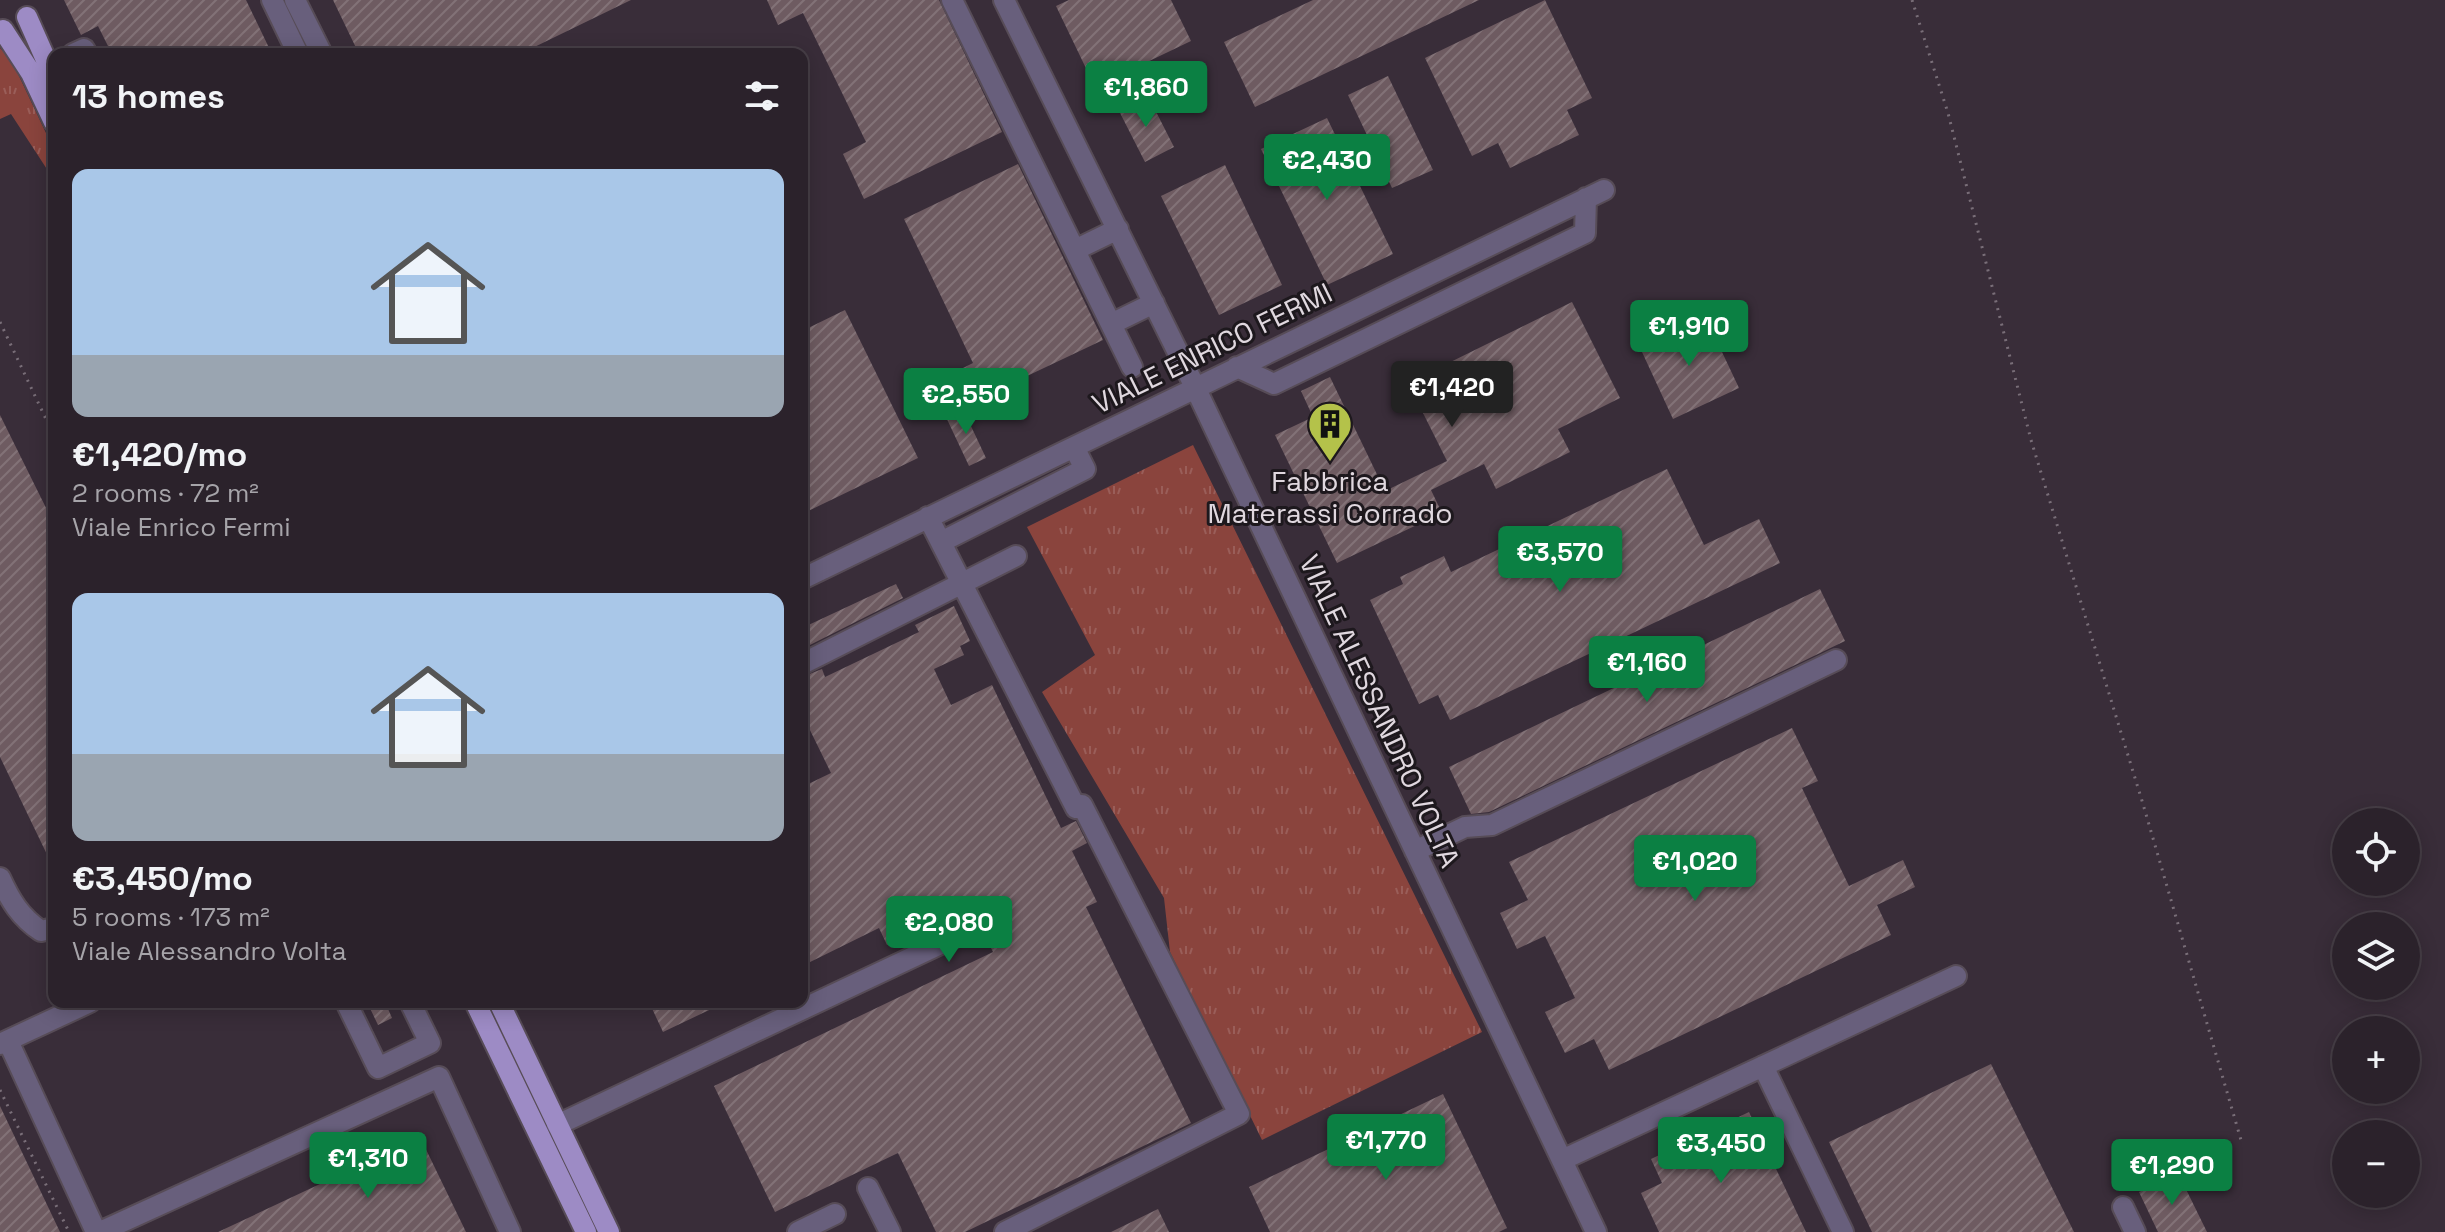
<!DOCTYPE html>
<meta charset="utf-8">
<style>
body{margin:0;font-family:"Space Grotesk",sans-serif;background:#332a33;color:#f1f3f6;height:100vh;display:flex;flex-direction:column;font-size:30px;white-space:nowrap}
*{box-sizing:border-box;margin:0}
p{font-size:26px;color:#a6a4a9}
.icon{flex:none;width:44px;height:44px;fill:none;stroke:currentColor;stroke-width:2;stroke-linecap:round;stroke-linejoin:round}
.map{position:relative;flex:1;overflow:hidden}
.sheet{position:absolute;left:48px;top:48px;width:760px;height:960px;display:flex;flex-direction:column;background:#2b222b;border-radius:16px;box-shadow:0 4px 20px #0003,0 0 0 2px #473f47}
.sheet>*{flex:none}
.controls{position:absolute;left:2332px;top:808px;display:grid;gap:16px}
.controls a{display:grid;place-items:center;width:88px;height:88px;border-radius:50%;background:#2b222b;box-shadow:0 4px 20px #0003,0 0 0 2px #473f47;font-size:40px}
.price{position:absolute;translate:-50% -68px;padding:0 18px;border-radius:8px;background:#0b8043;color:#fff;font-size:26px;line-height:52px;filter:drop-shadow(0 2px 4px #0008)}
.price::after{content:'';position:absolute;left:50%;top:48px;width:24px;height:18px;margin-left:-12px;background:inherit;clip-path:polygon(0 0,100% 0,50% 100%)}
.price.on{background:#222;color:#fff}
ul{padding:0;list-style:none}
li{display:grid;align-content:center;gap:16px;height:424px;padding:0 24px}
li span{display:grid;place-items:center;height:248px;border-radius:16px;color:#555}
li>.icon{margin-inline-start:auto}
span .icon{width:144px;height:144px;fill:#fffc;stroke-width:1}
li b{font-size:34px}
h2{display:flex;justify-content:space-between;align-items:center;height:96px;padding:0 24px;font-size:34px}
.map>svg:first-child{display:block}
</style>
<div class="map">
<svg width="2445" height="1232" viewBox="0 0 2445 1232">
<defs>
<pattern id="grass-tufts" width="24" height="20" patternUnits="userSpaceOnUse" patternTransform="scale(2)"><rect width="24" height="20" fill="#8a443d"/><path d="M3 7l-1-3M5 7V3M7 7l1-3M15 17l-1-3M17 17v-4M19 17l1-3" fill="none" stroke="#9a5e59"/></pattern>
<pattern id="building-hatch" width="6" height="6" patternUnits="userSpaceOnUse" patternTransform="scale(2)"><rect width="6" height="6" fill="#6e5b61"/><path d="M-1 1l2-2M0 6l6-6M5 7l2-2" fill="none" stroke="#827277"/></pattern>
</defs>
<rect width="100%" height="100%" fill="#392d39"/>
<path fill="url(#grass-tufts)" d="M0 48 11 59 54 150V180L11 114 0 119Z
M1193 445 1482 1032 1262 1140 1170 952 1164 898 1042 692 1095 655 1027 527Z"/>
<path fill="url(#building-hatch)" d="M64 0H246L272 54H112L98 26 81 35Z
M333 0H631L520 54H359Z
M767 0H939L1002 132 864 199 843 154 866 142 803 13 778 25Z
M1069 0H1171L1191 41 1095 87 1056 6Z
M1313 0H1479L1255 107 1224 42Z
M1545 0 1592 98 1567 110 1579 135 1510 168 1498 143 1472 156 1425 58Z
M1388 76 1433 170 1392 188 1348 95Z
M1148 96 1174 147 1145 162 1119 111Z
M1327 118 1393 254 1327 285 1261 149Z
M1018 164 1103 340 962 407 947 376 973 363 904 219Z
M1225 165 1282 285 1219 315 1161 196Z
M1572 302 1620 398 1558 429 1570 452 1496 489 1484 464 1431 490 1442 513 1337 563 1275 435 1313 417 1301 391 1330 377 1385 491 1447 461 1408 383Z
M845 310 918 458 802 514V331Z
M1705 316 1739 388 1673 419 1642 352 1649 327 1657 344 1692 327 1690 323Z
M962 407 986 458 969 466 945 415Z
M0 415 54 524V869L0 757Z
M1667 469 1704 545 1759 519 1780 563 1450 720 1438 695 1419 704 1370 600 1403 584 1400 577 1444 556 1451 572Z
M896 584 903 598 802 649V628Z
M1820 589 1845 641 1489 812 1471 814 1449 767Z
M954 606 970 641 960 646 964 655 934 669 951 705 992 685 1061 828 1076 821 1087 843 1072 851 1097 902 1086 907 1191 1123 965 1232H936L898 1153 775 1212 714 1086 993 952 970 905 887 945 879 928 802 966V812L810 809 802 787 831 773 807 724 802 726V677L822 669 825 677 919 632 915 625Z
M1792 728 1818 781 1802 788 1849 886 1903 860 1915 887 1877 905 1891 935 1609 1070 1594 1039 1565 1053 1545 1012 1575 998 1545 936 1517 949 1500 913 1528 900 1509 862Z
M367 1002H385L392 1018 378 1025Z
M649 1002H726L663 1032Z
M1991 1064 2074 1232H1872L1829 1142Z
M1443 1094 1507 1228 1499 1232H1270L1249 1187Z
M0 1106 60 1232H0Z
M1749 1112 1806 1232H1659L1641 1193 1662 1183 1651 1159Z
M420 1137 466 1232H218Z
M2178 1173 2207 1232H2158L2139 1192Z
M1158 1209 1169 1232H1111Z"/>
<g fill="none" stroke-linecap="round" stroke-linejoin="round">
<g stroke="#574c57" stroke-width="24">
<path id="minor" d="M272 0 298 54
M295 0 322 54
M952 0 1132 367
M1004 0 1195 387 1596 1232
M73 54 84 49 87 54
M1075 250 1118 229
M1111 324 1154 303
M1237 367 1274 384 1585 233 1586 198
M928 517 1076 808 1082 805 1239 1114 1005 1232
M941 542 1085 469 1074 447
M802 579 1604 190
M802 664 1016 556
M1415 851 1465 827 1492 825 1836 660
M0 878C10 900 20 917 41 931L54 928
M346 1002 378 1068 430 1043 410 1002
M8 1041 96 1232
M0 1044 90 1002
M1763 1066 1843 1232
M557 1125 968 931
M1562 1160 1956 976
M868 1188 890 1232
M2123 1207 2135 1232
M100 1232 439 1077 510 1232
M798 1232 835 1214"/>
</g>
<g stroke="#574c57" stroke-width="24">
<path id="major" d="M27 17 54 78
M3 30 31 73 54 122
M475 1002 586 1232
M499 1002 609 1232"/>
</g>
<path stroke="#796e78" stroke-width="3" stroke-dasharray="2 6" stroke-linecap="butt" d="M1912 0 1948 113 2031 440 2143 804 2241 1140
M0 322 54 436
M0 1090 69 1232"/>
<use href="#minor" stroke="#685f7c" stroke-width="20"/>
<use href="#major" stroke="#9d8bc5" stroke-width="20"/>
</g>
<defs>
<g id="building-pin" transform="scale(2.3)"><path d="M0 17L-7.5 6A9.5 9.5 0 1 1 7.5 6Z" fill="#b4c24a" stroke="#1d181d"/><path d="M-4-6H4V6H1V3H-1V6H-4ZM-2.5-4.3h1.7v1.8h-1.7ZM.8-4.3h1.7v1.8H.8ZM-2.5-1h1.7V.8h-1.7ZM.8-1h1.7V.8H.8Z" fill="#111"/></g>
</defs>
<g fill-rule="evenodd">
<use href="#building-pin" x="1330" y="424"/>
</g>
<g text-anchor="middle" stroke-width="6" stroke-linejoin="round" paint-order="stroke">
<g font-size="28" fill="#e0d8df" stroke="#1d181d">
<text transform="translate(1212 348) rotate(-26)" y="10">VIALE ENRICO FERMI</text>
<text transform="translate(1380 711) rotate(65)" y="10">VIALE ALESSANDRO VOLTA</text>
</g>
<g font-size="28" fill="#e0d8df" stroke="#1d181d">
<text x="1330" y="491">Fabbrica<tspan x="1330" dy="32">Materassi Corrado</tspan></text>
</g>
</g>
</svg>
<div class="controls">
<a><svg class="icon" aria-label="locate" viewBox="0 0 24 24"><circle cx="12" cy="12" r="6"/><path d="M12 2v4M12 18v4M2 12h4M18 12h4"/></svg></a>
<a><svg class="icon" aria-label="layers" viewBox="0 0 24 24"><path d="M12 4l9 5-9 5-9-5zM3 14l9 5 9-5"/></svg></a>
<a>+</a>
<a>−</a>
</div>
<b class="price" style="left:1146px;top:129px">€1,860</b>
<b class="price" style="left:1327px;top:202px">€2,430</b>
<b class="price" style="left:1689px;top:368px">€1,910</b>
<b class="price on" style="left:1452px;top:429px">€1,420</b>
<b class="price" style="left:966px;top:436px">€2,550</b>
<b class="price" style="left:1560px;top:594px">€3,570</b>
<b class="price" style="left:1647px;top:704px">€1,160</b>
<b class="price" style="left:1695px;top:903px">€1,020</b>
<b class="price" style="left:949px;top:964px">€2,080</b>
<b class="price" style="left:1386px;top:1182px">€1,770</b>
<b class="price" style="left:1721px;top:1185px">€3,450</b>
<b class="price" style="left:368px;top:1200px">€1,310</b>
<b class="price" style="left:2172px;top:1207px">€1,290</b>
<section class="sheet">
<h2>13 homes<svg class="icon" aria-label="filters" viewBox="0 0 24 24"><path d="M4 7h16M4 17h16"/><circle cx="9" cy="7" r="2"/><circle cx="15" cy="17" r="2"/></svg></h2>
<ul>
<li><span style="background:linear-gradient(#a9c7e8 75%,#9aa5b1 0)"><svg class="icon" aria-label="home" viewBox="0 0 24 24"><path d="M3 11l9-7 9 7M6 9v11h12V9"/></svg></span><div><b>€1,420/mo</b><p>2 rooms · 72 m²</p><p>Viale Enrico Fermi</p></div></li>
<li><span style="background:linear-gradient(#a9c7e8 65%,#9aa5b1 0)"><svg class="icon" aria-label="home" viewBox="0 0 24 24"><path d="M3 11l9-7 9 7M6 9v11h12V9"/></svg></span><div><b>€3,450/mo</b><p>5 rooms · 173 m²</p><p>Viale Alessandro Volta</p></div></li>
</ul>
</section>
</div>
